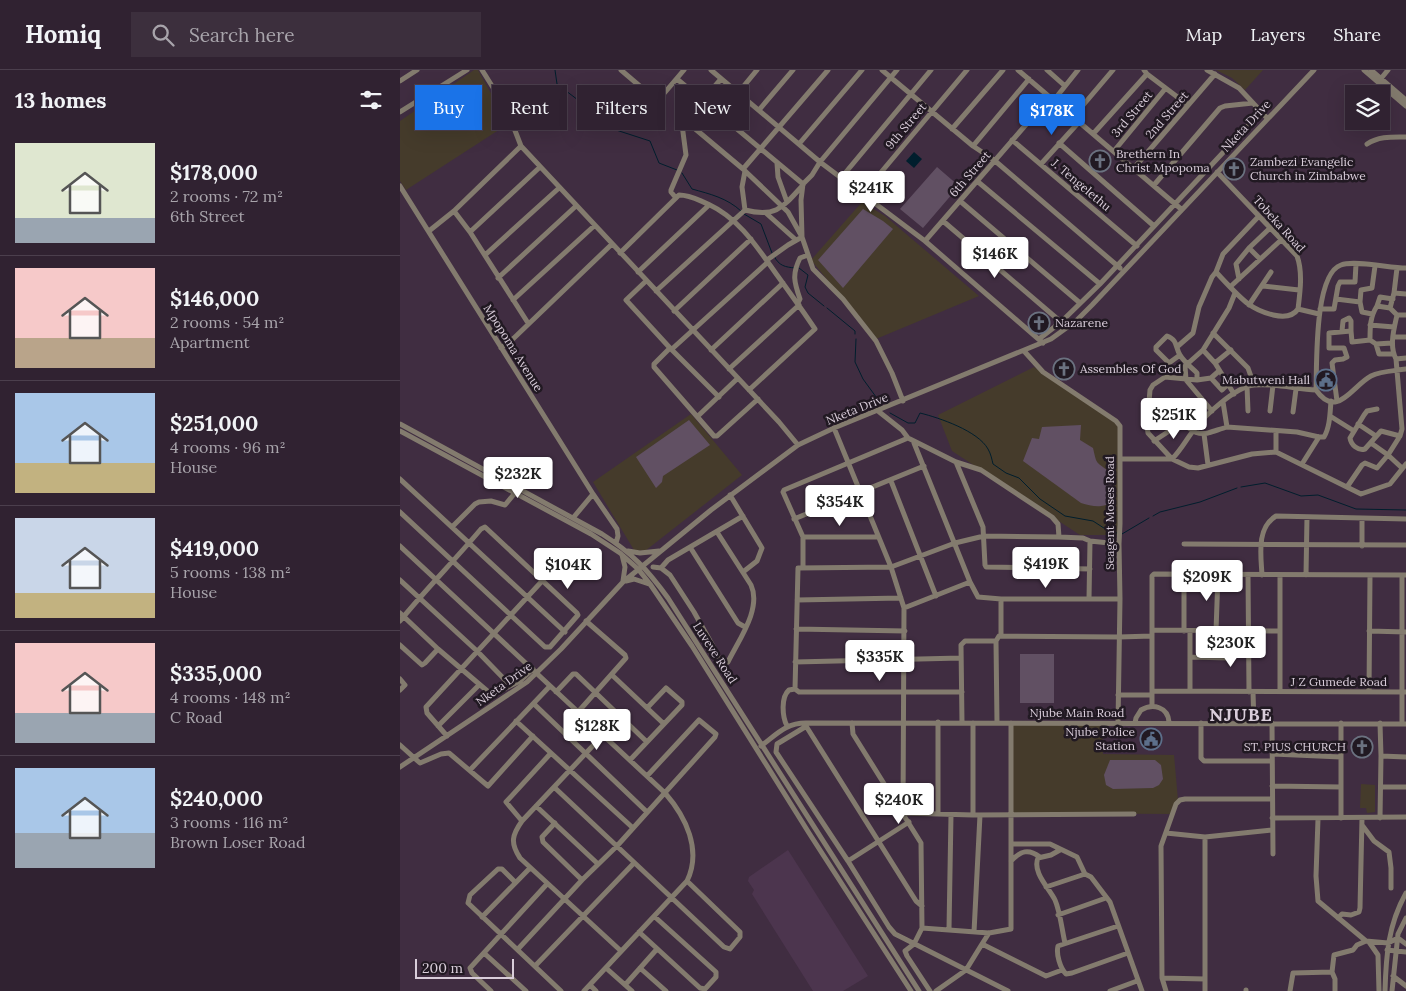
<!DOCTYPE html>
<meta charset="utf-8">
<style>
body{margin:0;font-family:Lora,serif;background:#3c2f3d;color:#f1f3f6;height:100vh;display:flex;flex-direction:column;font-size:19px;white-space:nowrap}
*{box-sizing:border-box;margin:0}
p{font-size:16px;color:#a8a4ab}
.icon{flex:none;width:28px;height:28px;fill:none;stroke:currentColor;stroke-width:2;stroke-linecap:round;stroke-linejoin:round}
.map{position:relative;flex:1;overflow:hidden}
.details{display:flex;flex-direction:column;background:#302231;width:400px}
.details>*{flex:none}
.guide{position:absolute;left:15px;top:15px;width:475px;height:45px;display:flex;gap:10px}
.controls{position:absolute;left:945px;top:15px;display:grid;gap:10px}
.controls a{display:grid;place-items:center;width:45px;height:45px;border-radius:0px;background:#302231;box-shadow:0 5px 20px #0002,0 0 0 1px #4b3f4d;font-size:25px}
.scale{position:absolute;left:15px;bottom:12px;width:99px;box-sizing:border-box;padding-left:5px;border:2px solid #d9cdda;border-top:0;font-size:14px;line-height:18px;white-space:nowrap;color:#d9cdda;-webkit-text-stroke:4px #211922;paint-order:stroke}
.price{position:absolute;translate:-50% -42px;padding:0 11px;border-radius:5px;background:#fff;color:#222;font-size:16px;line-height:32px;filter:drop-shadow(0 1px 2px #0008)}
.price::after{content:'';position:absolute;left:50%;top:30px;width:15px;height:11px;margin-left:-8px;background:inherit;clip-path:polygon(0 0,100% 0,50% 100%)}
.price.selected{background:#1a73e8;color:#fff}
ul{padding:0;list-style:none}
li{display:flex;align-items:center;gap:15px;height:125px;padding:0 15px}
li+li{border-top:1px solid #4b3f4d}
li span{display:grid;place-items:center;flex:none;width:140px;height:100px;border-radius:0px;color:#555}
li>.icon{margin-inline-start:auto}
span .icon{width:60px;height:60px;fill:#fffc;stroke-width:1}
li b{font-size:21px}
h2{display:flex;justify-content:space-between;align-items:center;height:60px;padding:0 15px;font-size:21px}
.tag{padding:0 18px;border-radius:0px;background:#302231;box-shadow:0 5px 20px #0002,0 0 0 1px #4b3f4d;font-size:18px;line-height:45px}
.tag.selected{background:#1a73e8;color:#fff}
header{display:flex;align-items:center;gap:30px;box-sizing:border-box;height:70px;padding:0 25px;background:#302231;border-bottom:1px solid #4b3f4d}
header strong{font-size:24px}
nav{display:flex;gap:28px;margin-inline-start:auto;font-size:18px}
.search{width:350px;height:45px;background:#3c2f3d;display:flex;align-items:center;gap:12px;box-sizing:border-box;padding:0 18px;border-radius:0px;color:#a8a4ab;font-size:19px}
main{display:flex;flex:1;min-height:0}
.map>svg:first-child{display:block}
</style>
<header>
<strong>Homiq</strong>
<div class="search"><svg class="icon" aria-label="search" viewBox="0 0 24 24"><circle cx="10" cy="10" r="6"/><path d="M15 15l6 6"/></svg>Search here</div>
<nav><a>Map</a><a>Layers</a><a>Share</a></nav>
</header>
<main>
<section class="details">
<h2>13 homes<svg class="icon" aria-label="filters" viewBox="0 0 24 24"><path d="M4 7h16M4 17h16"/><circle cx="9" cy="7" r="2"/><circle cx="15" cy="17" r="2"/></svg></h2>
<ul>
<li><span style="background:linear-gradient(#dfe7d0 75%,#9aa5b1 0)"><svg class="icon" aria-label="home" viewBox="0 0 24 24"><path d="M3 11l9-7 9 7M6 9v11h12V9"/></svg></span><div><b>$178,000</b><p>2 rooms · 72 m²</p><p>6th Street</p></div></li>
<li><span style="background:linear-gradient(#f6c9c9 70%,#b9a48a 0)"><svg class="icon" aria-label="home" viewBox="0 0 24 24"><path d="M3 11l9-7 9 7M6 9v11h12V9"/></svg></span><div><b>$146,000</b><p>2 rooms · 54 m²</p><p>Apartment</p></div></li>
<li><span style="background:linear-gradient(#a9c7e8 70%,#c2b280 0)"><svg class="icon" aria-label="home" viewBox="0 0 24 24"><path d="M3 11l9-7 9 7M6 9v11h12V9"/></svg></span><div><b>$251,000</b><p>4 rooms · 96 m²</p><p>House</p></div></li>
<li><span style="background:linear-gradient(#c9d6e8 75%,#c2b280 0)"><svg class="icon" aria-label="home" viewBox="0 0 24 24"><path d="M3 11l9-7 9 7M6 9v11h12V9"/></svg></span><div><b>$419,000</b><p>5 rooms · 138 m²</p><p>House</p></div></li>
<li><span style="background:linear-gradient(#f6c9c9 70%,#9aa5b1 0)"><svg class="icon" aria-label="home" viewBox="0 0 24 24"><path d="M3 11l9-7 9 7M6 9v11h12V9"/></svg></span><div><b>$335,000</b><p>4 rooms · 148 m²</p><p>C Road</p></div></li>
<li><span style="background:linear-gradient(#a9c7e8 65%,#9aa5b1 0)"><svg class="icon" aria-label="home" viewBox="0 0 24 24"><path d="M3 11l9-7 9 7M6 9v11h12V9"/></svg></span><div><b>$240,000</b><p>3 rooms · 116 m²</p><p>Brown Loser Road</p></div></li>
</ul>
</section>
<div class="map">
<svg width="1006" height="921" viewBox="0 0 1006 921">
<rect width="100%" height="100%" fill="#402d41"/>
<path fill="#4c354e" d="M388 780 468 906 443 921H413L352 824 354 820 348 811 349 807Z"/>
<path fill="#453b2b" d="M74 0H78L108 54 6 120 0 111V51Z
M816 0H863L845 20 832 8Z
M462 132 485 146 579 226 476 269 411 190Z
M634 297 719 355 718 465H680L552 381 538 345Z
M291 344 342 405 245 481 234 480 193 412Z
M612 654H702L703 684 774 685 778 730 771 744 613 743Z
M961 714 975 715V742L967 743 966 738H960Z"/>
<path fill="#615063" d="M537 97 559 116 523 158 500 139Z
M463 139 483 151 493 159 443 218 418 190Z
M289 350 310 375 263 406 262 412 256 418 236 387Z
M681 355 680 370 693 378C694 382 695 387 696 390 699 397 710 399 713 407 714 410 714 415 714 419 714 440 696 438 681 433L623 391 632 368 639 369 642 357Z
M620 584H654V633H620Z
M710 690H755L761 695 763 709 759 715 753 718 713 719 706 715 704 705Z"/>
<path fill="#001e2d" d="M514 82 522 89 514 98 506 91Z"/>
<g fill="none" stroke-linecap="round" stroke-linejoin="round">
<path stroke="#001e2d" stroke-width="1" d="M155 0 157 14 195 43 213 59 250 71 259 93 277 100
M282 103 292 119C310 124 327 128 341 141
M344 144 361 154 372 183
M374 186C379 196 385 197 395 198
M399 198 408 205 405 217 408 223 424 236
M427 238 455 261V264
M456 269 455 292 463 309 479 331
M490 343 508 353H515L520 343C540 348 578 361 588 379 591 384 592 390 593 394L606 403 619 408 640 429 665 446 693 451 710 462 717 463
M841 417 865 413 901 426 918 425 956 439 1006 440
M753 446 760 442 800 432 837 418
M722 464 749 448"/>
<path stroke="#837b6e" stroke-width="5" d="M82 0 107 40 121 76 379 352 398 375
M221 0 255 29 261 27 284 0
M311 0 420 92 525 171 643 273
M482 0 573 76 594 90 720 198
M618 0 781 139
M647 0 665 16
M744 0 747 4 788 35
M807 0 839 18 867 48
M964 0 1006 36
M971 0 1006 30
M277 9 403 114 412 105 420 92 497 0
M0 11 17 0
M979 11 988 0
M287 18 280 28 281 47 343 99 428 0
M338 23 357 0
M654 30 678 0
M302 31 321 9
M359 40 393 0
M0 42 67 0
M673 47 713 0
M552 59 603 0
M693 64 747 4
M612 70 737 176
M659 73 754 156
M399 74 462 0
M967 74C979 66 992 67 1006 67
M573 76 629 9
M714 81 765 19
M377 93 378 107 387 132
M641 94 679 52
M734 98 815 4
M343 99 388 142 402 167 388 175 367 190
M817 102 897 186C903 202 900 223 898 239L919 244
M441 108 531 0
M577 111 700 214
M403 114 401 130 402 167 413 199 443 229 476 271 492 303 503 331
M754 115 820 38 825 36 853 33
M0 116 193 424 173 448
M462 125 567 0
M276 128 271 122V120L286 85 281 47
M560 131 680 233
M345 140C376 148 383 137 403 115
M345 140 342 117 345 101
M54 141 70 162 128 253
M367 144 396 170
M859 146 823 184 816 202C826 213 836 224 847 233 859 242 888 254 898 239
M543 151 661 252
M29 161 54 141 121 76
M70 162 140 97
M525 171 650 27
M220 183 279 125C290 125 298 130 308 134 340 149 357 177 377 205 390 223 403 241 415 259L349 320
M85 185 159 118
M860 189 849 178 870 158
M997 198 994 223 990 238 997 245C994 259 989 276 996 289L1002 359 1000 366 988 385 1002 398
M238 202 309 135
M98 208 176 136
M839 209 836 194 849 178
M246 211 226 230 270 278 254 294V297L314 366H317L358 329
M863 216 899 220
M830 217 881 170
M256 221 345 140
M994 223 1006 224
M936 229 960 232 961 220 972 218 975 196
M113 230 194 156
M960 232 962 242 972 244
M398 233 400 229C394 212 392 204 400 188L408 185
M849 235 871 202
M977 236 980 227 993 229
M920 239H934L938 216 940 212H955L956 194
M274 241 351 169
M997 245H1006
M970 255 994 257
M942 261 943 251 949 248 951 251V261
M813 263 848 298 854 315
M993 267H1006
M639 269 661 252 700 214 861 42
M970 270C970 257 970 247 977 236L990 238
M976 274 979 284H993
M778 276 793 263 799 237 812 207 816 202
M101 278 114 268 212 174
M270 278 319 327
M272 279 368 192
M311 280 383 213
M803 280 785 296 786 310 812 341
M624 281 643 302 716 351 720 356V454L719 474 720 529 718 653
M780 285 769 293 756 280V277L767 266C778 270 775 277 780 285 784 292 792 298 797 303V310
M996 289 1006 288
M815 293 831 280
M329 299 399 235
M819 301 811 308 797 310 765 307 753 315 750 320 747 356 748 363 772 389 789 397 798 398 852 384 876 382 961 424 990 414 1006 394
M811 308 822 320 828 314
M847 316 848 341
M916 320C917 295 914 204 941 195 954 190 990 198 1006 198
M834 324 815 293 803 280 829 238 835 223
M937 331 932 293 935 290 943 289 947 287 944 278H929V263L951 261 952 272 970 270 976 274 992 273
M773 339C782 351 791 367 808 363 814 361 821 359 827 357L823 332
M977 339 967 341 964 345 950 368C951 375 958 381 965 379L981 361 1000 366
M478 341 502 360 508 368
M870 341 873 315
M893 342 896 319
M298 346 338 308
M930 346 954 361
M0 354 202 464C232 483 247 499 268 528L519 921
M958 354 976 366
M827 357 897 362 919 367H924C930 357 930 343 931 331
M434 358 491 497 504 538 503 743 573 745 734 744
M0 361 191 464 220 483 238 499 250 514 292 576 409 763 511 921
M804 364 808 395
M754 371 783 352
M514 373 570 512 578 527 601 529H720
M876 382V361
M720 389H772C781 380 786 370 793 361 804 346 835 317 854 315 875 313 896 319 916 320 937 350 952 316 971 306 981 301 994 301 1006 299
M556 392 583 457 585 495 586 497 690 499
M902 394 919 367
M0 409 165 562
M491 411 536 526
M947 417 962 395 965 393 977 398 988 385 971 373
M193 424 217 459 218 466 216 473
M330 425 362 478 357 491 343 502
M0 442 145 577H150L178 545 177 543 85 457 81 459C55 490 26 519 0 551
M394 449 524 396
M962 449V476
M52 457 75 434 79 432 91 431 105 435 115 423
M403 467H478
M784 474 1006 475
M0 476 265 723C286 747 302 780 287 811L184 921
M290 477 338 553 345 557
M228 481 240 483 259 481
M222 485 225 497 223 511
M253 497 261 498 270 505 294 542 314 578 322 595 328 592C338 571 362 539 351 515L317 462
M403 497V467L383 422 384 420 508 368 556 392 581 400 652 447 658 454 659 467
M261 498 268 490 343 446
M848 505 849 622
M862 505C861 486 856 458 876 446L1006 449
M906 505 907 447
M0 510 77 581 110 615
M226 511 234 509 249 514
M601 529V565
M689 529 690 471
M397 530 501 528
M504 538 570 512
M0 543 38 579 92 625 120 611 133 599
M396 559 505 561
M752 560 880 561
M784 561V505
M816 561 818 505
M969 561 1006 562
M0 575 22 595 25 593 38 579
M790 587 829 588 831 587V561
M395 592 561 588
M212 605 264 654
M0 609 5 615 0 620
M752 621 1006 622
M790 621V561
M880 621V506
M156 622 173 604H176L247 672
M562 622H399L395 619 398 498 491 497 555 473 584 466 659 467 683 468 690 471 719 474
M853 622 854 654
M969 622 970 506
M718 625H752
M134 634 247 742
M752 636V506L754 504 1006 505
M178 642 226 588 225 585 186 551
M116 651 233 758
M538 652V744
M452 653 453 664 521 773 522 858 514 874 505 881 507 886 530 921
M562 653 561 575 565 571H596
M597 653 596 571 599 566 719 567 752 566
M735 653 736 648 741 640C753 633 768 637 769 652
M801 653V688L804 691H872
M872 653 873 784
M1002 654V505
M38 656 79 615
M387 656C382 646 381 627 389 620L395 619
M406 656 516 831 522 836
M405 657 377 674 376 682 448 791 489 857 495 864 507 870 608 921
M203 665 122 751C112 765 110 773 120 788L221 881
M47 666 27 643 26 637 143 510
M0 675 20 693 41 684 49 683 88 716 133 666
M361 676C377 664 386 653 406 653L1006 654
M873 684 941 687
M981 686 1006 687
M230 690 282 635V632L266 618 247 638
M0 697 127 612 161 579 223 512 311 440 398 375 434 358 651 269 676 251 692 235 914 0
M70 700 150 616
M872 716 941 717
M154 717 324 877 330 879 340 867V862L287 811
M981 717H1006
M136 736 198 794
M573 745V653
M872 748 1006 747
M941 748V653
M980 748 981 686 980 653
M918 749 916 806 918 831 966 871 988 873 998 868
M122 751 106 732 151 683
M155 753 142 767 143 772 182 810
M962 755 974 771 989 782 991 798V818
M766 763 805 767 872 760
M611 774H650L677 787 685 804 691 807 710 832 742 921
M660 780 651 785 638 788C632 802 649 818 655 830 660 841 662 860 665 873
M448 791 509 752
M611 791C621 781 628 778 640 787
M115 812 102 799H98L70 825 68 833 161 921
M646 817 685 804
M658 845 706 828
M82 847 130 798
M938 848 942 844 951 845 959 842 960 838 962 748
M718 856 658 876C656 884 660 898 666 904L672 903 728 883
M522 858 589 863 611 859V653
M549 859 551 745
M239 862 300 918 305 919 316 907V902L255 847
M574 862 580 745
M589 863 582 874 646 906 662 900
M998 868 1006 874
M969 872 978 885 979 921
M118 879 182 810 217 776 315 667 316 664 299 650 247 706
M987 880 1006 882
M84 883 126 921
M135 896 234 793
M206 898 232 921
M240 898 266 921
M993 906 1006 916
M762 908 805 909
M190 915 196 921
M225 915 257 879
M846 920V921
M91 921 72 903 70 898 147 814
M536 921 566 900 582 874
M710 921 737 911
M766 921 762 908 761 776 776 734 780 730 785 729H872
M805 921V767
M890 921 893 903 932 902
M935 921V909L932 902 934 885 953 880 957 875 966 871
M985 921C986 886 988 855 1006 823
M992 921 998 864 1006 848"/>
</g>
<defs>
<g id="church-ring" transform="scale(1.125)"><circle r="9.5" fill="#211922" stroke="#6b7280" stroke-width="1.5"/><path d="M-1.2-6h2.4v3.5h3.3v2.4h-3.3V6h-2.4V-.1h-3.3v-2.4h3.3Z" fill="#6b7280"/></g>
<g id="civic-ring" transform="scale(1.125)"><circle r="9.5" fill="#211922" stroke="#5c6f8a" stroke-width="1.5"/><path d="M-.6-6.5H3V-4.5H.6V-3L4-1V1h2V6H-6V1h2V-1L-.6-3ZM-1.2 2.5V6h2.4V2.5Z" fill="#5c6f8a"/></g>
</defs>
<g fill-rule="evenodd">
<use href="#church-ring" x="700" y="91"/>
<use href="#church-ring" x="834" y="99"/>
<use href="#church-ring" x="639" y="253"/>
<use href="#church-ring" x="664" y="299"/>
<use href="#civic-ring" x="926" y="310"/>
<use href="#civic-ring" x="751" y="669"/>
<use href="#church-ring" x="962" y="677"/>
</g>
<g text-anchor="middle" stroke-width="5" stroke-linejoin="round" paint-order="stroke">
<g font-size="12" fill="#d9cdda" stroke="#211922">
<text transform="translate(732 44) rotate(-50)" y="4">3rd Street</text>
<text transform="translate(767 45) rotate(-49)" y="4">2nd Street</text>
<text transform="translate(506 56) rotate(-50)" y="4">9th Street</text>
<text transform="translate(846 56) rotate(-47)" y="4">Nketa Drive</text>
<text transform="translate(570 104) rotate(-49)" y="4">6th Street</text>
<text transform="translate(681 115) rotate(40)" y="4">J. Tengelethu</text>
<text transform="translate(879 154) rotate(48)" y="4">Tobeka Road</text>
<text transform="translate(113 278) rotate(58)" y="4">Mpopoma Avenue</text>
<text transform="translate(457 339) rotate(-22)" y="4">Nketa Drive</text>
<text transform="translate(710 443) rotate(-90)" y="4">Seagent Moses Road</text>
<text transform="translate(315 583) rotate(57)" y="4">Luveve Road</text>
<text x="939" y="616">J Z Gumede Road</text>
<text transform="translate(104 614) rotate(-36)" y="4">Nketa Drive</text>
<text x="677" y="647">Njube Main Road</text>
</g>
<g font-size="12" fill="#d9cdda" stroke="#211922" text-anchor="start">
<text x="716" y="88">Brethern In<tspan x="716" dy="14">Christ Mpopoma</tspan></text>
<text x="850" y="96">Zambezi Evangelic<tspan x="850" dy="14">Church in Zimbabwe</tspan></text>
<text x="655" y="257">Nazarene</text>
<text x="680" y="303">Assembles Of God</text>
<text x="910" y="314" text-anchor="end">Mabutweni Hall</text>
<text x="735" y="666" text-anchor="end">Njube Police<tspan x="735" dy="14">Station</tspan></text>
<text x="946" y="681" text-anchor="end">ST. PIUS CHURCH</text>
</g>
<g font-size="18" font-weight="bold" letter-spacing="1" fill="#d9cdda" stroke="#211922">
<text x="841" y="651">NJUBE</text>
</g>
</g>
</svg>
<div class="controls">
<a><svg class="icon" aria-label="layers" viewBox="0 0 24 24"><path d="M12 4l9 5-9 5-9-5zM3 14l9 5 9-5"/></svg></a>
</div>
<div class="scale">200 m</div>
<b class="price selected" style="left:652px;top:66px">$178K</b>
<b class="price" style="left:471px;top:143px">$241K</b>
<b class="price" style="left:595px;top:209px">$146K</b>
<b class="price" style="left:774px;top:370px">$251K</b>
<b class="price" style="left:118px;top:429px">$232K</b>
<b class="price" style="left:440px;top:457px">$354K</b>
<b class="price" style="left:646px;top:519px">$419K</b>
<b class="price" style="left:168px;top:520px">$104K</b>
<b class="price" style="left:807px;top:532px">$209K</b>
<b class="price" style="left:831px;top:598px">$230K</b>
<b class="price" style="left:480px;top:612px">$335K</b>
<b class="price" style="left:197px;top:681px">$128K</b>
<b class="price" style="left:499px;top:755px">$240K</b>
<div class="guide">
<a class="tag selected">Buy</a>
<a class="tag">Rent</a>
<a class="tag">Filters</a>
<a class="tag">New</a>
</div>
</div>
</main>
